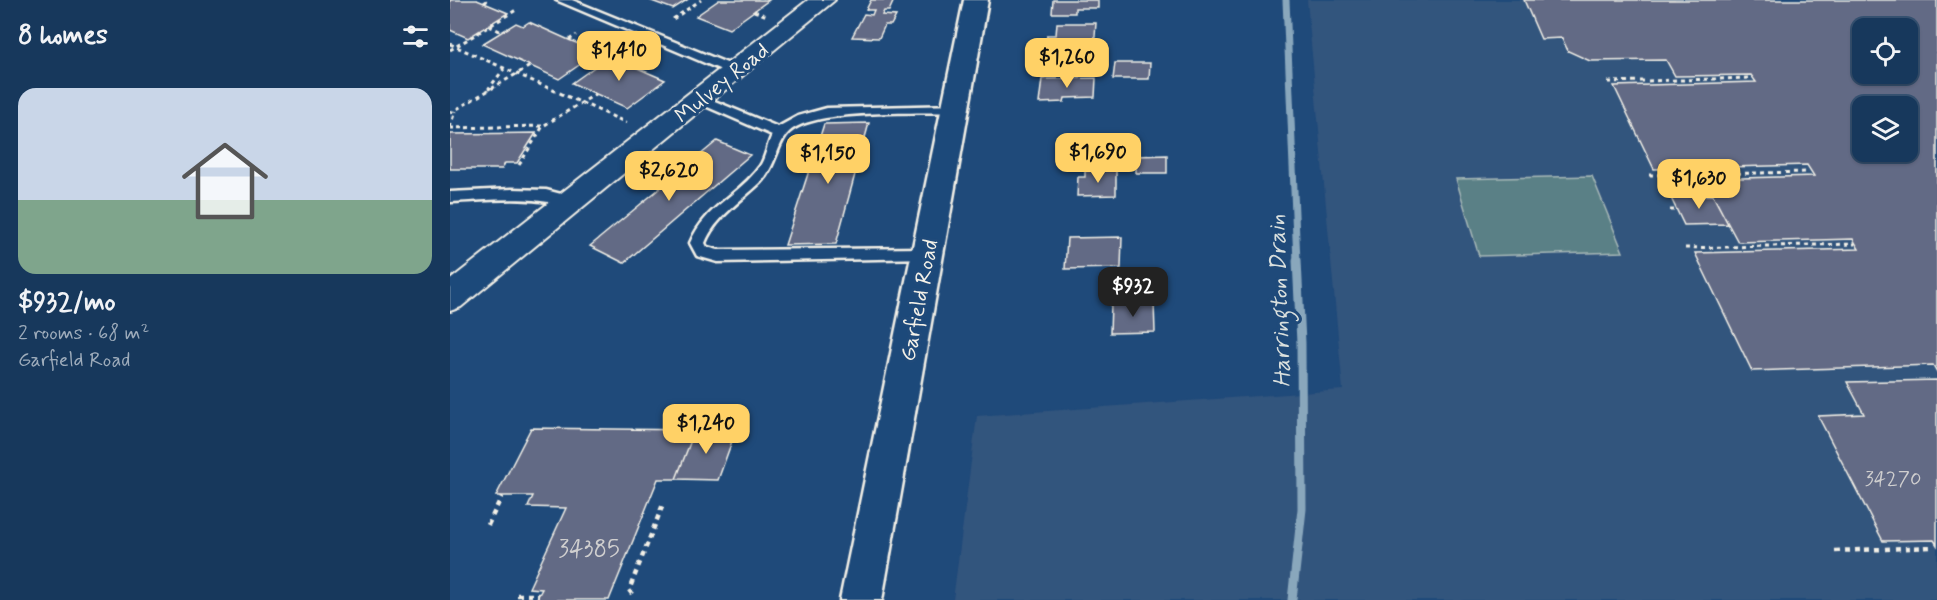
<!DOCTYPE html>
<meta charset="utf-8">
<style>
body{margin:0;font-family:Mynerve,sans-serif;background:#244365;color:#f1f3f6;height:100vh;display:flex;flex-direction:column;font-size:22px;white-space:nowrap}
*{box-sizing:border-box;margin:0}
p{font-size:20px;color:#9eacbb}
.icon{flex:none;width:33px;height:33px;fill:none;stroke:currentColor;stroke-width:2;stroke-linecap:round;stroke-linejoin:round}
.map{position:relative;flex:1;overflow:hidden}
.details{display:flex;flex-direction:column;background:#17385c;width:450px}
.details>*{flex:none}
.controls{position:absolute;left:1402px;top:18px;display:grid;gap:12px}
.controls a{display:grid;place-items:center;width:66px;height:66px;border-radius:12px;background:#17385c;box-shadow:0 2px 4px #0004,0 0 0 2px #365272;font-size:30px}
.price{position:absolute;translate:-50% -51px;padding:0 14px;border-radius:12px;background:#ffd166;color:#111;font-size:20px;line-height:39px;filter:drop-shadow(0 2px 3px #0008)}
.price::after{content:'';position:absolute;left:50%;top:36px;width:18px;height:14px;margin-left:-9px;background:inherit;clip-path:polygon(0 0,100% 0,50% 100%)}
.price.on{background:#222;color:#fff}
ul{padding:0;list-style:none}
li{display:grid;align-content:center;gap:12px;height:318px;padding:0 18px}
li span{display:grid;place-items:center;height:186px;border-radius:18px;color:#555}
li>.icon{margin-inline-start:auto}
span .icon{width:108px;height:108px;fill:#fffc;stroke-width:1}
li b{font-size:26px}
h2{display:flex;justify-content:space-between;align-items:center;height:72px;padding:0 18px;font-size:26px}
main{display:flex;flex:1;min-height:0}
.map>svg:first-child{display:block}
</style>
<main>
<section class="details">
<h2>8 homes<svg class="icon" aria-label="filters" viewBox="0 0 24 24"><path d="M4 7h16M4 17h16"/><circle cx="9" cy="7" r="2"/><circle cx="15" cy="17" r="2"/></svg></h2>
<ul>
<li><span style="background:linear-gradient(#c9d6e8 60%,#7fa58c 0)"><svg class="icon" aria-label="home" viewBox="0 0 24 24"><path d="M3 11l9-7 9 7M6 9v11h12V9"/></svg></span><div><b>$932/mo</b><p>2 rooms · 68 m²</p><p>Garfield Road</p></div></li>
</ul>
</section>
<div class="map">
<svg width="1487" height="600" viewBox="0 0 1487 600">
<rect width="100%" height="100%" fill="#1f4a7a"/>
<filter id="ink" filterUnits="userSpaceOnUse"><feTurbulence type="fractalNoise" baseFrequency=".0167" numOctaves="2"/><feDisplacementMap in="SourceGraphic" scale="12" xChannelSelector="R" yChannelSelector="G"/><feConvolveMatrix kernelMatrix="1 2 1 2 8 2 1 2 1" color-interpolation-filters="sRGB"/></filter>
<g filter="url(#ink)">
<path fill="#33547d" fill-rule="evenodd" d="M857 0H1487V600H503L527 416 893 390ZM1413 28H1458V74H1413ZM1413 106H1458V152H1413Z"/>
<path fill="#5a8086" stroke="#a7b8b7" stroke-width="1.5" d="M1142 176 1173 252 1029 256 1006 179Z"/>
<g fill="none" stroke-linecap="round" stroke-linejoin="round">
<path stroke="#89a7bc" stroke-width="7" d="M836 0 847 262"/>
<path stroke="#89a7bc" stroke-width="9" d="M842 600 852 509 851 343 847 260"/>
</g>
<path fill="#626a85" stroke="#f4f1e8" stroke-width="1.5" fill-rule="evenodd" d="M0 0H27L58 13 18 38 0 30Z
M199 0H237L223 9Z
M269 0H319L279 29 246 16Z
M421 0H444L439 11H434L432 15 446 16 441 25H435L429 38 402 37 414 14 422 15 424 10H416Z
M603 0H648V8H625V13H602Z
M1074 0H1487V372L1483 365 1302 371 1245 253 1409 249 1403 239 1288 242 1254 179 1364 176 1357 165 1204 169 1164 86 1306 82 1301 75 1225 76 1216 60 1140 61 1118 51 1112 38 1091 39ZM1413 28H1458V74H1413ZM1413 106H1458V152H1413Z
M79 22 119 40 148 52 109 79 32 44 66 23 73 26Z
M607 23H646L644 49H635L634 53H595L597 35H606Z
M160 56 185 67 215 80 177 108 122 83Z
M665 63H700L699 79H663Z
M646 78 645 97 615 98 614 102 589 103 592 79Z
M419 123 386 244 335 245 374 124Z
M86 133 67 163H55L52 169H0V134Z
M267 141 300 155 174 263 140 246Z
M717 155V173H686V156Z
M666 170V195L627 196 628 177H635V171Z
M1263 195 1278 224 1234 225 1220 196Z
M672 237 671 268 615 269 617 238Z
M704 303 705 332 660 333 661 304Z
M1487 380V545L1484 540 1433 541 1368 416 1414 414 1397 382Z
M81 428 245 430 226 479H208L159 600H86L92 589 79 588 116 508 78 507 83 496H46Z
M245 430H286L268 480 226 479Z"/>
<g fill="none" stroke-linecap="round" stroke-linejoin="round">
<g stroke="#f4f1e8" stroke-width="5">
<path id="service" d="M106 0H122L289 68 291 71 289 74H281Z
M250 95 328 127 348 116 377 108 509 105 511 108 505 112C467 114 365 108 339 132 327 143 326 167 310 183 291 201 265 218 255 243L257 247 268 250 477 248 482 250 484 254 482 258 268 262 247 256 240 243C256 205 289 196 310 166 316 157 317 145 322 135L246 102 244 99 246 96Z
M62 189 96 190 126 198 128 202 121 207C81 195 41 200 0 202V192Z"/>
</g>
<g stroke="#f4f1e8" stroke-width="4">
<path id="minor" d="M358 0H385L11 307 0 311V280Z"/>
</g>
<g stroke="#f4f1e8" stroke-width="5">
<path id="secondary" d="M514 0H538L432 600H390Z"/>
</g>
<path stroke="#f4f1e8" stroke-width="3" stroke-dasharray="4 4" stroke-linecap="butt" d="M34 3 38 0
M304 11 317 16
M223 19 251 0
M39 26 52 32
M119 40 126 35
M0 44 177 123
M0 50 66 10
M185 67 191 63
M1158 82 1302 78
M40 90 39 88 54 69
M0 113 80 66
M0 127 5 111
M0 128 92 126
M69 165 93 126 146 94
M1199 175 1359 172
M1220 210H1227
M1235 248 1405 244"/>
<path stroke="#f4f1e8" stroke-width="4.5" stroke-dasharray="5 5" stroke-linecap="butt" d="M38 525 52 496
M1385 551 1483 547
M182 594 179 590 214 502
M67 595H89"/>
<use href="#service" fill="#1f4a7a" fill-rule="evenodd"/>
<use href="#minor" fill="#1f4a7a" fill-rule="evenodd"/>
<use href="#secondary" fill="#1f4a7a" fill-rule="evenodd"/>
</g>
</g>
<g text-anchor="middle" stroke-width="6" stroke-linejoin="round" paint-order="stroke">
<g font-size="20" fill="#d0cfcf">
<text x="1443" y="485">34270</text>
</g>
<g font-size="22" fill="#f4f1e8" stroke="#1f4a7a">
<text transform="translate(271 82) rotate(-39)" y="8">Mulvey Road</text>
<text transform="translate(468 300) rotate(-79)" y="8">Garfield Road</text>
</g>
<g font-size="24" font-style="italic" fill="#d9dfdd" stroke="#1f4a7a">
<text transform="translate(829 301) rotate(-92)" y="8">Harrington Drain</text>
</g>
<g font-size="24" fill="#d0cfcf">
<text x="139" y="556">34385</text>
</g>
</g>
</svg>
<div class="controls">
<a><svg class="icon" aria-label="locate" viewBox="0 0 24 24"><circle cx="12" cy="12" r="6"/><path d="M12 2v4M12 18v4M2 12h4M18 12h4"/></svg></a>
<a><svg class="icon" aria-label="layers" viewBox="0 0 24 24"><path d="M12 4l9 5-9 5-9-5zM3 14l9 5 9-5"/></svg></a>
</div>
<b class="price" style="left:169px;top:82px">$1,410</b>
<b class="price" style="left:617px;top:89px">$1,260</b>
<b class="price" style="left:648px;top:184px">$1,690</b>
<b class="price" style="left:378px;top:185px">$1,150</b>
<b class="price" style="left:219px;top:202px">$2,620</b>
<b class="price" style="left:1249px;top:210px">$1,630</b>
<b class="price on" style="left:683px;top:318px">$932</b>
<b class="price" style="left:256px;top:455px">$1,240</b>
</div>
</main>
